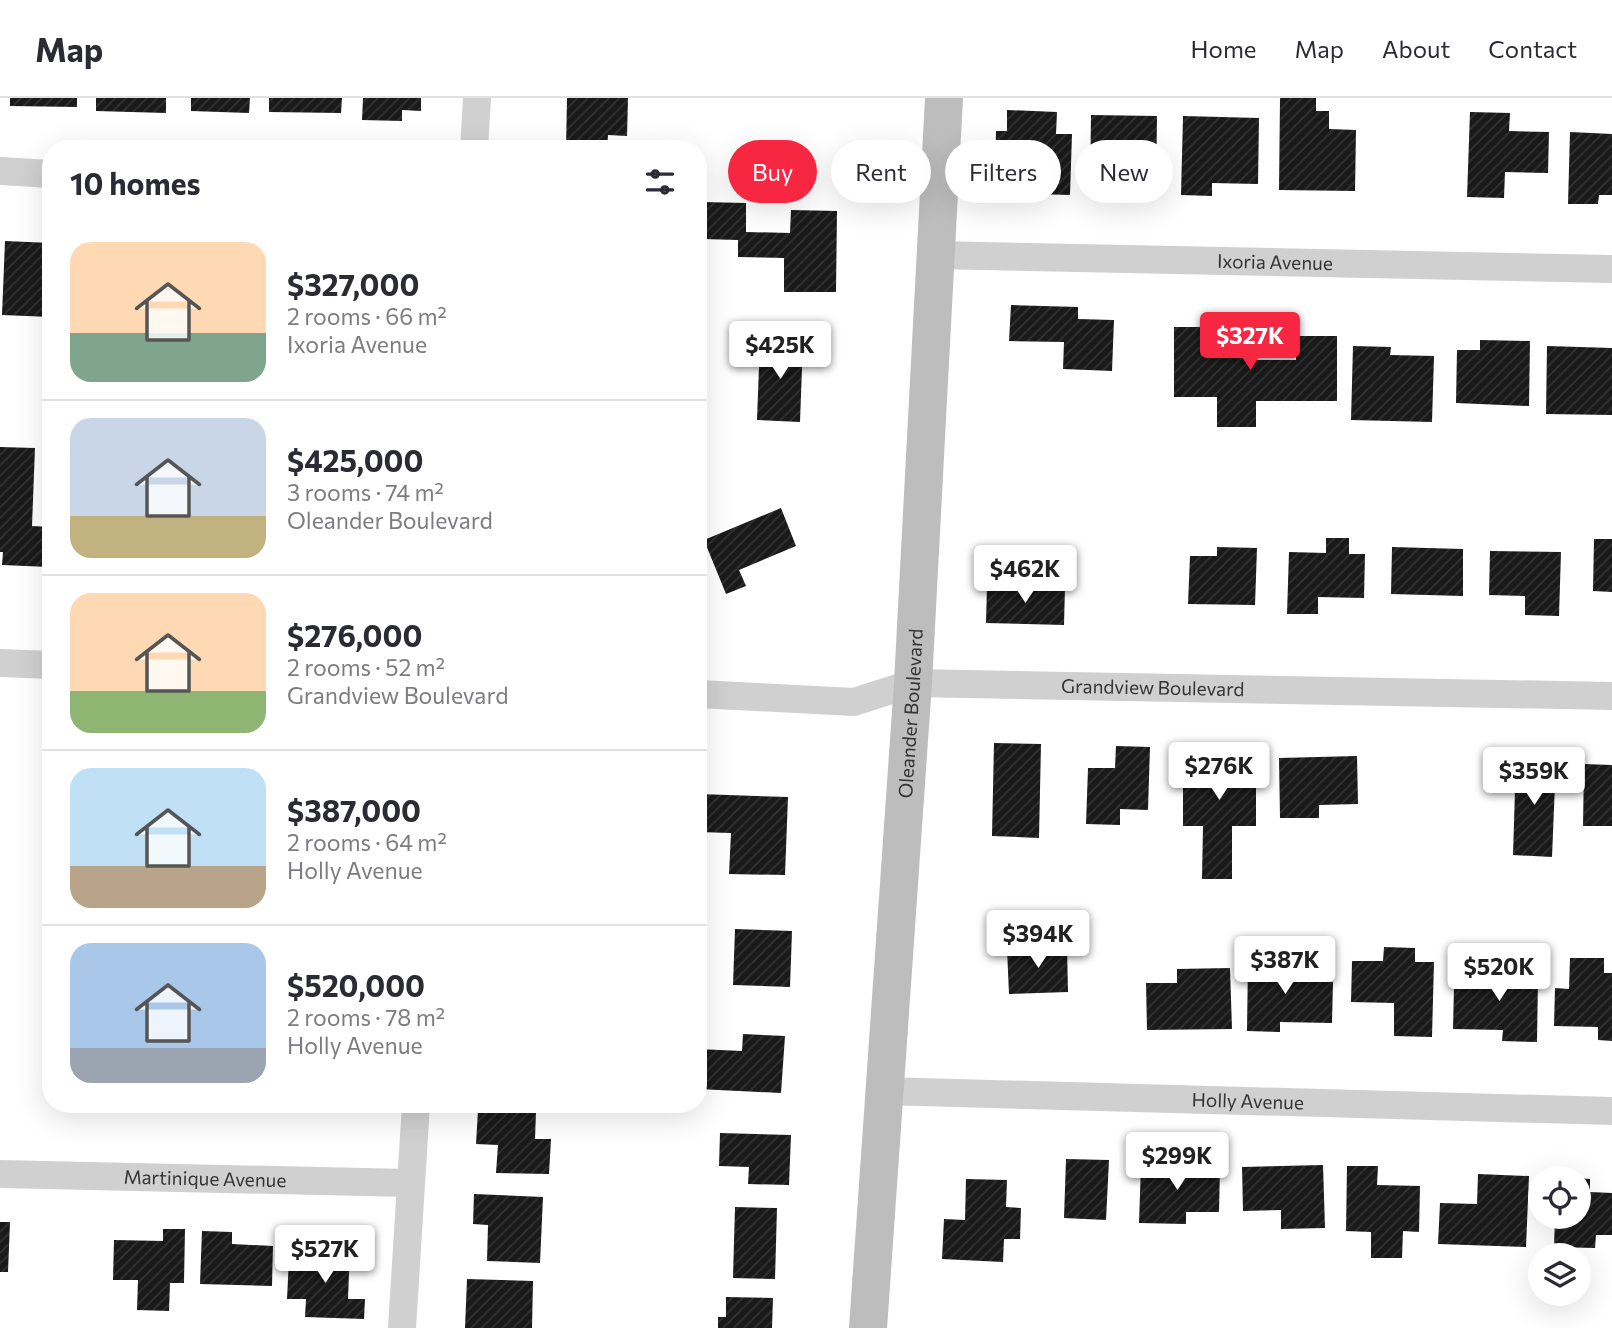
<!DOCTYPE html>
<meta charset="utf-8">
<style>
body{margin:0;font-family:Commissioner,sans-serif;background:#f7f7f7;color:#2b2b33;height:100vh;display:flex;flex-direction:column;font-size:26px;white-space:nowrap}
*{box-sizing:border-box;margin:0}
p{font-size:23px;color:#7c7c81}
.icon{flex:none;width:38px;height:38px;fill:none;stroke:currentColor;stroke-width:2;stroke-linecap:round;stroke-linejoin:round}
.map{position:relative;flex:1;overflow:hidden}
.panel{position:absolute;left:42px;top:42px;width:665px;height:973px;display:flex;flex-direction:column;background:#fff;border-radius:28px;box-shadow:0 7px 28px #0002}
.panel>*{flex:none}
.guide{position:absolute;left:728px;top:42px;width:665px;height:63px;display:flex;gap:14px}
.tools{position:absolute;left:1528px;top:1068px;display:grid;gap:14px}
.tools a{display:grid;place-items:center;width:63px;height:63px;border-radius:50%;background:#fff;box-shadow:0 7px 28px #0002;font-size:35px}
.price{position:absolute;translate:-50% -60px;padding:0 16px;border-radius:7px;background:#fff;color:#222;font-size:23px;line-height:46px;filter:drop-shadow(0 2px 4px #0008)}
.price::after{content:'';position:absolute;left:50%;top:42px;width:21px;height:16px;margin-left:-10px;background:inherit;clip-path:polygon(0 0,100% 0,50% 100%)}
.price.current{background:#f72742;color:#fff}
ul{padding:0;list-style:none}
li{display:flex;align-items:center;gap:21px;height:175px;padding:0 28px}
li+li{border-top:2px solid #e1e1e2}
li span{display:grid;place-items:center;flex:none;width:196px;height:140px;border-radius:21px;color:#555}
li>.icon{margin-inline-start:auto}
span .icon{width:84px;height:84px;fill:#fffc;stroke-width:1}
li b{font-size:30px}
h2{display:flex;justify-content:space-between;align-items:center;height:84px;padding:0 28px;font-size:30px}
.chip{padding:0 24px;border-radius:32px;background:#fff;box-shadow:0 7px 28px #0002;font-size:24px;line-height:63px}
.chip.current{background:#f72742;color:#fff}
header{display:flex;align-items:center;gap:42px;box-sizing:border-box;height:98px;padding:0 35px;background:#fff;border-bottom:2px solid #e1e1e2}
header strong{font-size:33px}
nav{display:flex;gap:38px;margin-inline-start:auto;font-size:24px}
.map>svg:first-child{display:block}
</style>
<header>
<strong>Map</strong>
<nav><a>Home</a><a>Map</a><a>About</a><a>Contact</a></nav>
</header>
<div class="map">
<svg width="1612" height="1230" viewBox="0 0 1612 1230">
<defs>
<pattern id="building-hatch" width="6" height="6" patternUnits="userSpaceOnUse" patternTransform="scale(1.75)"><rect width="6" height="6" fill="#1a1a1a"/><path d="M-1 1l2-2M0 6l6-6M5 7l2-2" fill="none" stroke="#333"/></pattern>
</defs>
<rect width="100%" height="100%" fill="#fff"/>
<path fill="url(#building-hatch)" d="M10 0H77V9L10 8Z
M96 0H166V15L96 13Z
M191 0H250L249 15 191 13Z
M269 0H342L341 15 269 14Z
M363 0H421V13L402 12V23L362 22Z
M567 0H628L627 38 608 37 607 51H566Z
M1280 0H1316V13H1329V31L1356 32 1355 93 1279 92Z
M1007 12 1057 14 1056 36H1072L1070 97 1034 96 1035 83 995 82 996 33H1007Z
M1470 14 1510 15 1509 33 1549 34 1548 75 1505 74 1504 100 1467 99Z
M1091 17 1157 18 1156 95 1090 94Z
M1183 18 1259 20 1258 86 1212 85V98L1181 97Z
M1570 34 1612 36V97H1599L1598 106H1568Z
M703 104 746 105V134L790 135 791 112 837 113 836 194H784V160L738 159V142L702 141Z
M5 143 51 145V219L2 217Z
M1011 207 1078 209V221L1114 222 1112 273 1063 271 1064 244 1009 243Z
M1174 229H1246V262H1296V238H1337V303H1256V329H1217V299H1174Z
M760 242 803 243 800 324 757 322Z
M1480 242 1530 243 1529 308 1456 305 1457 252H1480Z
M1353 248 1391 249 1390 257 1434 258 1432 324 1351 322Z
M1547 248 1612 250V317L1546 316Z
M0 349 35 350 32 428 51 429 49 469 2 467 3 454H0Z
M781 410 796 448 739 472 746 488 726 496 704 442Z
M1326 440H1349V456H1365L1364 500 1318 499V516H1287L1289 454 1326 455Z
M1594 441H1612V494L1593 493Z
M1217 449 1257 450 1255 507 1188 506 1190 458H1217Z
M1392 449 1463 451V498L1391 496Z
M1490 453 1561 454 1559 518 1525 517V498L1489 497Z
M987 486 1065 489 1064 527 986 525Z
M994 645 1041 646 1039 740 992 738Z
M1116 648 1150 649 1148 712 1120 711V727L1086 726 1088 670H1115Z
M1183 652H1256V728H1232V781H1202L1203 728H1183Z
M1357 658 1358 706 1319 707V720H1280L1279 660Z
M1516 660 1556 662 1552 759 1513 757Z
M1584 666 1612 667V728H1583Z
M698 696 788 699 785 777 729 776 731 735 698 734Z
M735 831 792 833 790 889 733 887Z
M1067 849 1068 894 1009 896 1007 851Z
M1384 849 1415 850V864H1434L1432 939 1394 938V905L1351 904 1352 863H1383Z
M1570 860H1604V875H1612V943L1598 942V929L1554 928 1555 890 1569 891Z
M1480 861H1511V880L1538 881 1537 944 1502 943 1503 932 1453 931 1454 889 1479 890Z
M1248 862 1308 863V884H1333L1332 925 1280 924V934L1247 933Z
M1230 870 1232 931 1147 932 1146 885H1177V871Z
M743 936 785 938 781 995 698 991V951L742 953Z
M478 1012 536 1014 535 1041H551L549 1076 496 1075 498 1047 476 1046Z
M720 1035 791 1037 789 1087 748 1086 749 1069 719 1068Z
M1066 1061 1109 1062 1106 1122 1064 1120Z
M1141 1066 1220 1068 1219 1114H1186V1126L1139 1125Z
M1323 1067 1325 1130 1281 1131V1112L1243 1113 1242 1069Z
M1347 1068H1378L1377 1087 1420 1088 1419 1134 1403 1133 1402 1160H1371V1134L1346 1133Z
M1478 1076 1529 1078 1526 1149 1438 1146 1440 1105 1477 1106Z
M1578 1080 1590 1081V1094L1612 1095V1137H1596L1595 1150 1554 1149 1555 1118H1578Z
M966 1081 1007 1082 1006 1109 1021 1110 1020 1141H1004L1003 1164 942 1161 944 1121 965 1122Z
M474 1096 543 1099 540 1165 487 1163 488 1127 473 1126Z
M735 1109 777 1110 775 1181 733 1180Z
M0 1124H10L8 1174H0Z
M163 1131H185L184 1185H170L169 1213 137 1212 138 1182H113L114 1142 163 1143Z
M202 1133 232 1134V1146L273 1148 272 1188 200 1186Z
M316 1148 350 1149 348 1201H365L364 1221 305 1219 306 1201H287L289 1161 316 1162Z
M467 1181 533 1183 532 1230H465Z
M726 1199 773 1200 772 1230H718V1219H726Z"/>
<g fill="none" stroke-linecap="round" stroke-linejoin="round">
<g stroke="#d0d0d0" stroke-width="28">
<path d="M474 51 477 0"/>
<path d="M0 73 51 76"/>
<path id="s1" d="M935 157 1612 171"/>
<path d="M0 565 51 567"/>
<path id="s2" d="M698 596 854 604 913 585 1612 598"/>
<path id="s3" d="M884 993 1612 1013"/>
<path id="s4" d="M0 1076 409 1085"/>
<path d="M402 1230 416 1006"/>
</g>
<path stroke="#bdbdbd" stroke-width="38" id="s5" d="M868 1230 913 585 944 0"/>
</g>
<g text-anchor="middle" stroke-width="7" stroke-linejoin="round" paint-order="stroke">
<g font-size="19" fill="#333" stroke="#fff">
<text dy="7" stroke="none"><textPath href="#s1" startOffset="340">Ixoria Avenue</textPath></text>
<text dy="7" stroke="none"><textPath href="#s2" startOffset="458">Grandview Boulevard</textPath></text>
<text dy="7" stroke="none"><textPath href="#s5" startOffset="616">Oleander Boulevard</textPath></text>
<text dy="7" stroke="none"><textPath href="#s3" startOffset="364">Holly Avenue</textPath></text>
<text dy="7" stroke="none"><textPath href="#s4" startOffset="205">Martinique Avenue</textPath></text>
</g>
</g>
</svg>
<div class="tools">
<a><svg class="icon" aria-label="locate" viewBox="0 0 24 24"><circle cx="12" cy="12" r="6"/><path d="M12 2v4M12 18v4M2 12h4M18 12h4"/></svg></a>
<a><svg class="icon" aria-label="layers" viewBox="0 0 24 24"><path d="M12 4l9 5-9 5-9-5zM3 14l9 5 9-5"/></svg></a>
</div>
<b class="price current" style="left:1250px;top:274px">$327K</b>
<b class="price" style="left:780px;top:283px">$425K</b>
<b class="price" style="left:1025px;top:507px">$462K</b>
<b class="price" style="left:1219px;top:704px">$276K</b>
<b class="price" style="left:1534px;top:709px">$359K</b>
<b class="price" style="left:1038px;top:872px">$394K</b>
<b class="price" style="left:1285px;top:898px">$387K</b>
<b class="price" style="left:1499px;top:905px">$520K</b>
<b class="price" style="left:1177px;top:1094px">$299K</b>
<b class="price" style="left:325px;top:1187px">$527K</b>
<div class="guide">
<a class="chip current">Buy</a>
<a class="chip">Rent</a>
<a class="chip">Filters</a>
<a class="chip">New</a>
</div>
<section class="panel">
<h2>10 homes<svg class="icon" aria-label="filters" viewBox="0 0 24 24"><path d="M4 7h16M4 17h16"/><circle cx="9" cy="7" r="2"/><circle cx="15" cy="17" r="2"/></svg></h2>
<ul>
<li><span style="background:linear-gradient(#ffd9b3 65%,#7fa58c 0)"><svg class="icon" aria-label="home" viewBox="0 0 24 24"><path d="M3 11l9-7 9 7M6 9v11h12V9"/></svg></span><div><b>$327,000</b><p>2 rooms · 66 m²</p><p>Ixoria Avenue</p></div></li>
<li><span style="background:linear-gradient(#c9d6e8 70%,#c2b280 0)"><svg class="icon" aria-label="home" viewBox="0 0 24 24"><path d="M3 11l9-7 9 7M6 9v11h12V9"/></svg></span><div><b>$425,000</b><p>3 rooms · 74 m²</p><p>Oleander Boulevard</p></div></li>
<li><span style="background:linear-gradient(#ffd9b3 70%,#8fb573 0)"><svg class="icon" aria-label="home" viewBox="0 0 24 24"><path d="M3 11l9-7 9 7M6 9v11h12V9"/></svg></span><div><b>$276,000</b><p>2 rooms · 52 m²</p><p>Grandview Boulevard</p></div></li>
<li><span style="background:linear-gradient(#bfe0f5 70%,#b9a48a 0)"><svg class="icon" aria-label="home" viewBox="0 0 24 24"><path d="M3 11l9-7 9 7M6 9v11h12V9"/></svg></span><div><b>$387,000</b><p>2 rooms · 64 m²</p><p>Holly Avenue</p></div></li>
<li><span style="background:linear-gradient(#a9c7e8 75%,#9aa5b1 0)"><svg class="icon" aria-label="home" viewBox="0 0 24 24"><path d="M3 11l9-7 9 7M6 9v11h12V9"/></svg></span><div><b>$520,000</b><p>2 rooms · 78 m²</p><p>Holly Avenue</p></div></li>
</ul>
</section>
</div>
